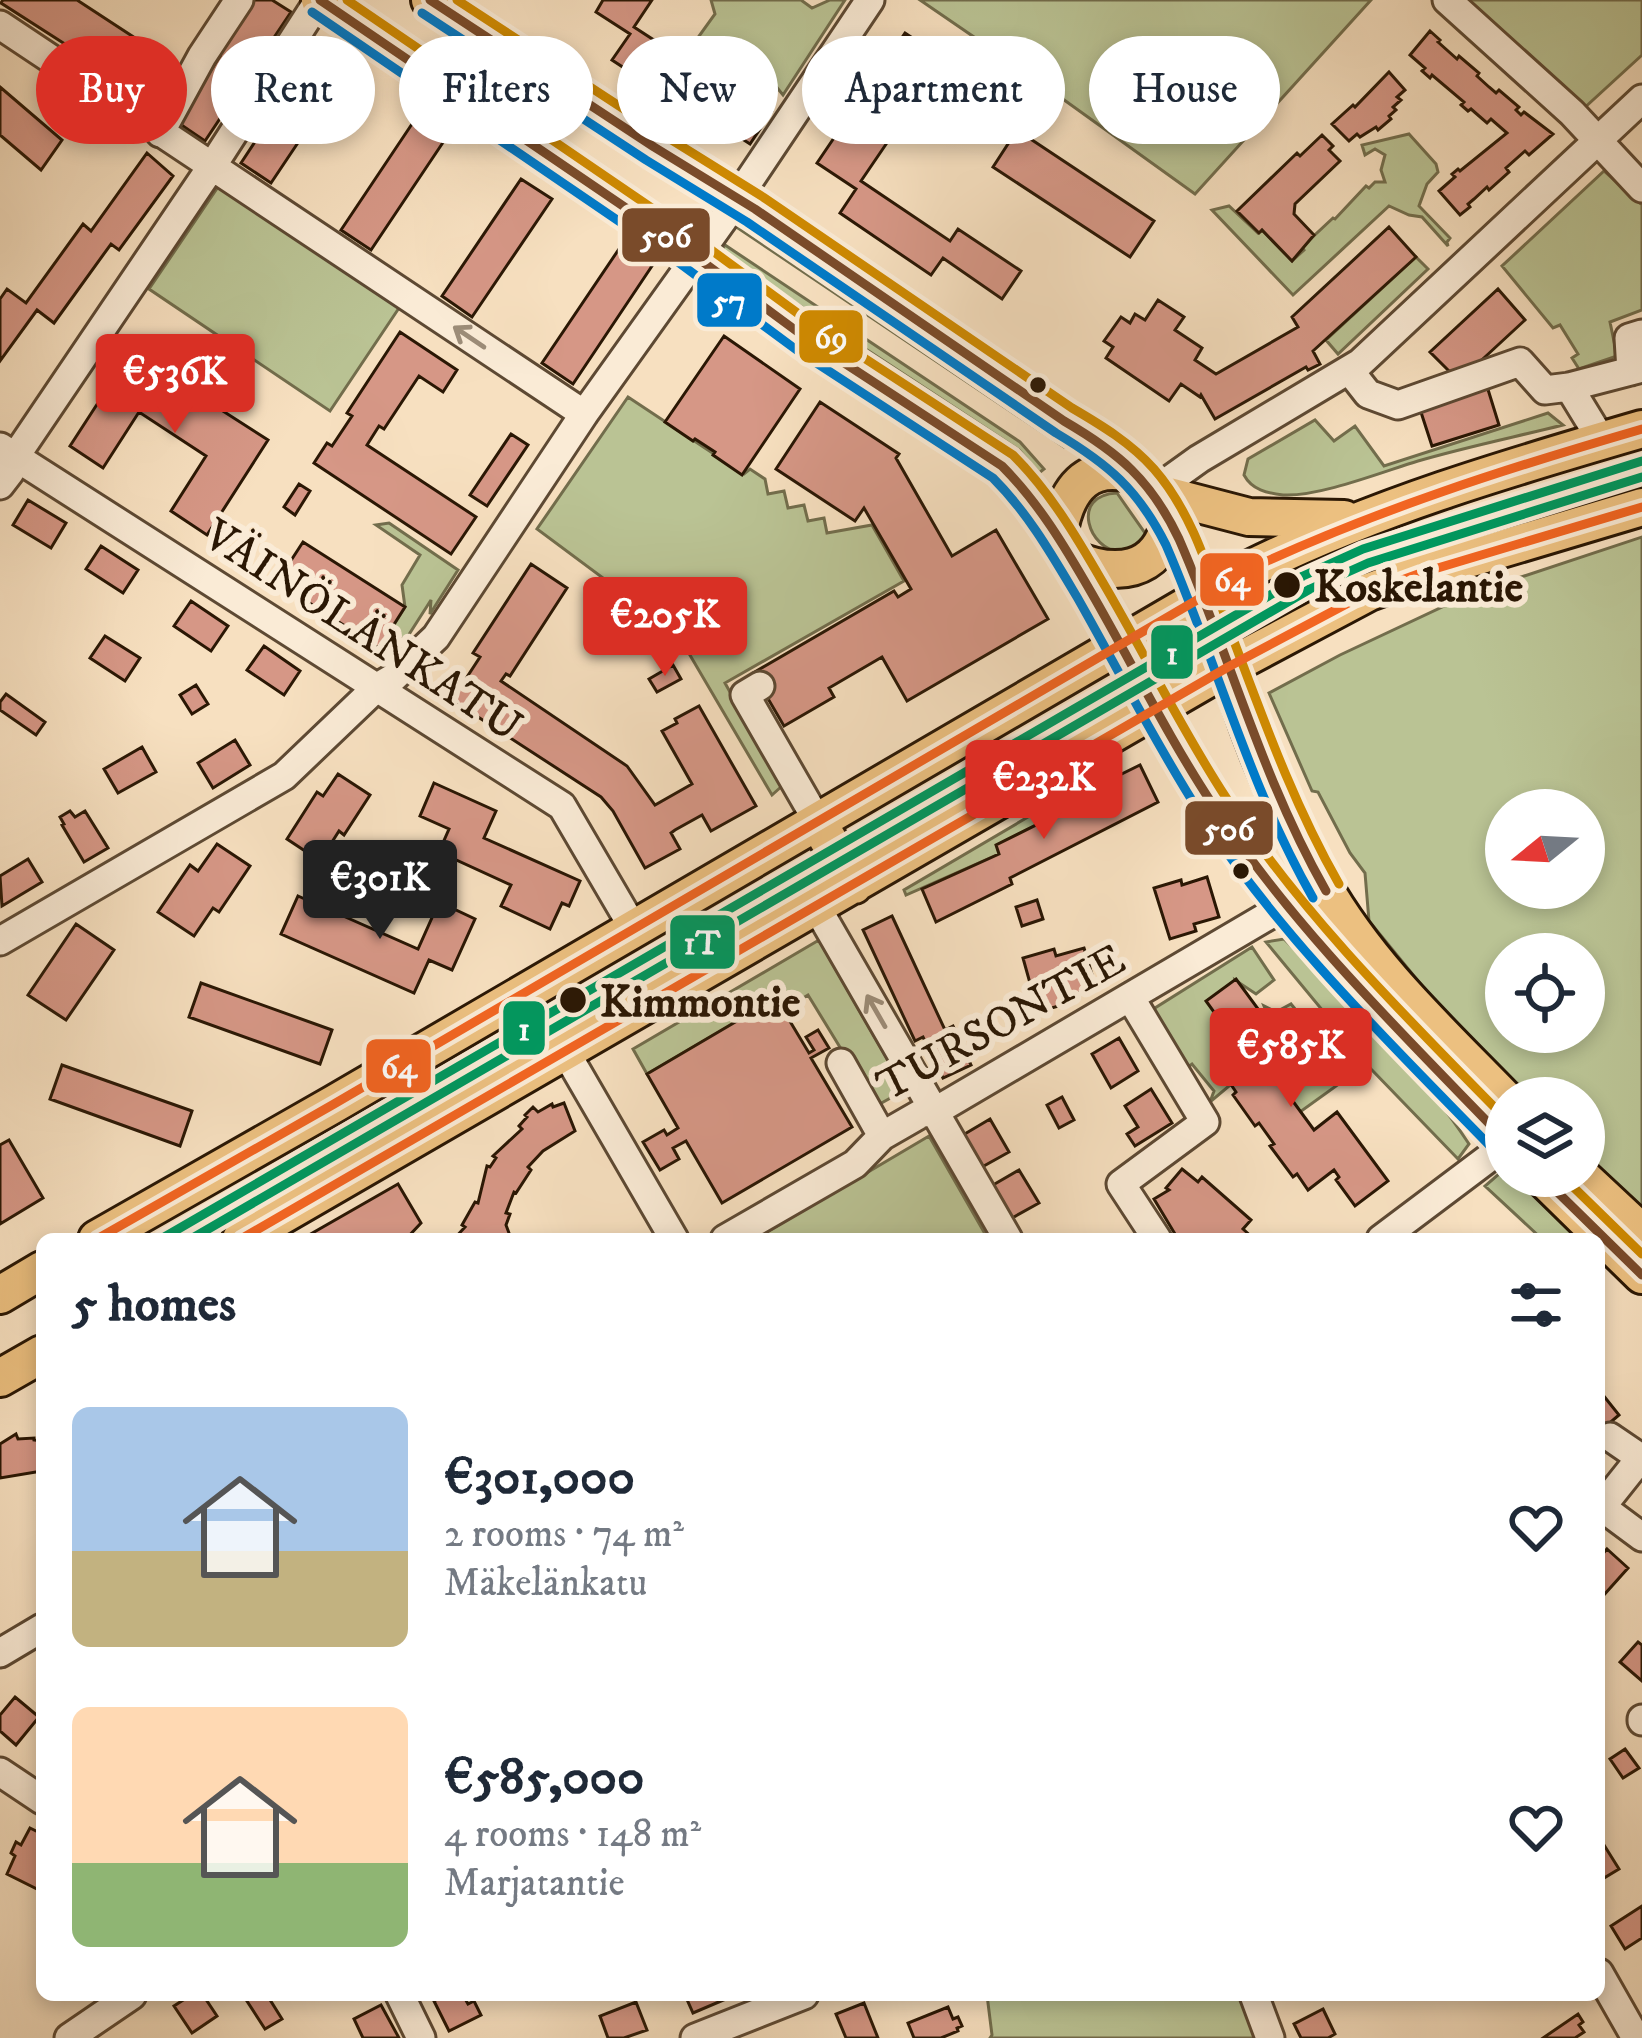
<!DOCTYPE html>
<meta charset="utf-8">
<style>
body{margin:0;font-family:"IM FELL DW Pica",serif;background:#f6f6f7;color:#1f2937;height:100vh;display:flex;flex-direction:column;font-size:45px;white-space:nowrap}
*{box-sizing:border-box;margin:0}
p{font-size:39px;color:#747a83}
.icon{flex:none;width:66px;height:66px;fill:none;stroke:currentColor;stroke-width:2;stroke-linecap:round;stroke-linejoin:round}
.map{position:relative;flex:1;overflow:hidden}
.details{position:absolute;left:36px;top:1233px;width:1569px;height:768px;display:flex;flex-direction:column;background:#fff;border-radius:18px;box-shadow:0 6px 18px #0003}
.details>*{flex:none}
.top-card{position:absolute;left:36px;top:36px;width:1572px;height:108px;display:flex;gap:24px}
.needle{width:78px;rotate:252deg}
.tools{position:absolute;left:1485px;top:789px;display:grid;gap:24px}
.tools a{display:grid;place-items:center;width:120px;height:120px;border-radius:50%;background:#fff;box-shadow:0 6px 18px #0003;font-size:60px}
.price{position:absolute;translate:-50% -102px;padding:0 27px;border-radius:12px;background:#d93025;color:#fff;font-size:39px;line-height:78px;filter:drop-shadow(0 3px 6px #0008)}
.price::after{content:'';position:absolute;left:50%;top:72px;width:36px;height:27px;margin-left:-18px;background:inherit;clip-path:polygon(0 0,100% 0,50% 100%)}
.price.active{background:#222;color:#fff}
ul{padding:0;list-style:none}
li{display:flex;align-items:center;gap:36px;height:300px;padding:0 36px}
li span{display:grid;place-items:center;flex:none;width:336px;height:240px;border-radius:18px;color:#555}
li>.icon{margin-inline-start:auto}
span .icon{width:144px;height:144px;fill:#fffc;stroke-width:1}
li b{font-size:51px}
h2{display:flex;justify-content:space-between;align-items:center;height:144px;padding:0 36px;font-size:51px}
.pill{padding:0 42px;border-radius:54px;background:#fff;box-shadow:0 6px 18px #0003;font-size:42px;line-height:108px}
.pill.active{background:#d93025;color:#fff}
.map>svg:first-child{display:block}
</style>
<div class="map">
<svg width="1642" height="2038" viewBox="0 0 1642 2038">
<rect width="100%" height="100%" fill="#f7e0c0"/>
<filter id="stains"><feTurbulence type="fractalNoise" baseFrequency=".00167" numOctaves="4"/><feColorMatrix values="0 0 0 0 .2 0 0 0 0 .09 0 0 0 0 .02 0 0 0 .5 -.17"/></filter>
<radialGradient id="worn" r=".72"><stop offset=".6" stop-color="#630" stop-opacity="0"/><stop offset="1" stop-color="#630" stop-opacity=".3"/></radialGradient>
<path fill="#bac394" stroke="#726d4c" stroke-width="3" fill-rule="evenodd" d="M711 0H801L812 8 830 0H845L783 95 766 74 731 49 722 61 694 43 715 14Z
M920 0H1371L1195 194 1028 74Z
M1463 0H1642V55L1582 110Z
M1409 134 1436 164 1438 172 1427 184 1419 206 1450 238 1447 242 1448 246 1422 217 1409 215 1389 206 1293 295 1212 210 1229 206 1258 233 1262 230 1292 261 1304 250 1302 247 1333 218 1335 219 1366 186 1369 188 1375 182H1385L1381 170 1385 155 1375 149 1365 155 1362 145Z
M1604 171 1642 205V310L1610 322 1617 356 1579 369 1572 358 1578 354 1560 325 1553 328 1502 266Z
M218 187 399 308 330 411 149 289Z
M737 219 804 261 1069 440 1064 447 735 226Z
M725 245 1020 442 1044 469 1039 473 1019 450 720 253Z
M1416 257 1428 269 1338 354 1326 340Z
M628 397 744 474 750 469 765 479 768 494 784 491 788 508 804 505 808 521 824 518 827 533 872 525 904 581 725 683 782 786 772 795 677 633 537 529Z
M1548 413 1563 425C1515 437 1466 447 1418 461 1382 472 1319 497 1283 495 1267 493 1252 490 1244 475L1248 459 1315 420 1334 441 1355 426 1384 466Z
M1117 493 1147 536 1142 547C1141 547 1123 552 1121 552 1089 551 1069 495 1117 493Z
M389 523 458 570 430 614 431 600 408 636 410 643 390 631 405 607 402 585 420 555 376 525Z
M1642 537V1208L1584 1155V1098H1528L1432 998 1369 921 1365 873 1350 853 1318 792 1312 791 1269 693 1340 655 1470 594ZM1506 810H1584V888H1506ZM1506 954H1584V1032H1506Z
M1062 797 1070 808 997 845 999 854 906 895 904 890Z
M1284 939C1350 1003 1419 1067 1469 1144L1458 1159 1371 1069 1266 942Z
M819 940 905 1090 876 1106 808 995 783 1010 776 999 647 1074 633 1049Z
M1252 947 1274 980 1256 994 1235 980 1253 1066 1210 1102 1214 1091 1192 1064 1184 1070 1150 1013 1155 1008Z
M1291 1004 1350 1076 1300 1112 1254 1048 1275 1032 1264 1006 1276 1012Z
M929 1136 988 1239H755Z
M1500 1173 1536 1195 1581 1239H1542L1485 1186Z
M987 1995H1245L1263 2038H990L992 2035Z"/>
<path fill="#d69786" stroke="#2a1704" stroke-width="3" d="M3 0H77L158 53 135 89 1 3Z
M252 0H272L291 12 205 141 177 122 220 56 216 53Z
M603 0H652L634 27 720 83 722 79 772 111 750 144 702 113 699 117 612 60 630 34 596 12Z
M1430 31 1440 40 1438 42 1457 59 1459 56 1479 73 1477 76 1489 87 1496 93 1499 90 1519 107 1516 110 1521 115 1524 112 1553 134 1529 155 1525 151 1506 168 1509 172 1489 190 1487 187 1474 199 1468 204 1470 207 1460 215 1439 191 1455 177 1452 174 1458 169 1460 171 1507 133 1491 119 1487 123 1471 109 1468 111 1461 105 1464 102 1432 75 1430 78 1422 71 1425 68 1410 55Z
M905 33 944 59 861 181 950 241 958 229 1021 271 1002 299 943 258 931 275 840 213 856 189 817 163Z
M319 45 350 65 271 183 241 163Z
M1389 72 1405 90 1397 97 1401 100 1393 107 1396 110 1389 116 1391 119 1378 130 1376 127 1360 137 1357 134 1349 141 1332 124 1353 105 1355 107Z
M0 87 62 140 41 170 0 135Z
M1183 99 1194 107 1172 137 1161 129Z
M420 112 450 132 371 250 341 230Z
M1017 130 1154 221 1130 257 993 167Z
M1322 135 1333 146 1329 150 1340 161 1295 204 1294 214 1314 235 1292 261 1262 230 1259 233 1237 211 1297 153 1300 156Z
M147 153 173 176 119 250 111 244 54 323 37 310 0 361V299L7 289 26 303 83 224 91 231Z
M521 179 552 199 472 317 442 296Z
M1389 227 1416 257 1313 351 1320 364 1308 370 1306 367 1215 419 1201 395 1200 397 1181 384 1169 401 1106 358 1113 347 1104 341 1121 317 1130 323 1135 314 1145 320 1158 300 1184 317 1175 330 1202 348 1195 360 1216 374 1298 327 1292 317Z
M621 246 652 266 573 384 542 363Z
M1498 289 1525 320 1459 381 1430 352Z
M400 332 457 370 443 392 419 376 384 429 379 426 367 445 476 517 451 554 314 463 327 443 332 446 352 416 347 413Z
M724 336 800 389 742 475 713 455 715 452 695 439 693 441 665 422Z
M131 352 268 440 207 535 171 511 206 456 139 412 103 468 70 446Z
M1486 383 1499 425 1432 446 1418 403Z
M820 402 899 454 896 458 952 556 996 530 1048 619 907 701 882 657 829 688 834 697 784 726 753 673 894 591 898 597 911 589 864 508 855 521 776 469Z
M511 434 528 445 487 506 470 495Z
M299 484 310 491 295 515 284 507Z
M28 500 66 523 51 548 13 525Z
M303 542 405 607 379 648 277 582Z
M101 546 138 570 123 593 86 569Z
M531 564 567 588 510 676 506 674 501 681 627 766 655 805 692 784 662 731 677 723 675 719 699 706 756 806 711 831 702 815 675 830 671 833 680 849 645 868 613 811 601 797 452 700 480 657 473 653Z
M191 601 228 626 211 651 174 626Z
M105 636 140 658 125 681 90 658Z
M264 646 300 671 284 695 247 670Z
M673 665 681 679 657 692 649 679Z
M196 685 208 704 192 714 180 695Z
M6 694 45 722 36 735 0 710V702Z
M235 740 250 765 213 788 198 763Z
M142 747 156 772 118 793 104 769Z
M1140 765 1158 802 1010 878 1012 884 936 922 922 889 999 854 996 845 1070 808 1067 801Z
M338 774 370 795 344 835 339 831 320 861 287 839 317 792 323 796Z
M434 783 496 811 484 838 580 881 569 906 562 903 550 929 501 906 511 885 439 852 449 829 420 816Z
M70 811 75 817 85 811 108 848 84 862 62 825 64 824 60 817Z
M217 844 250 866 219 912 213 908 194 936 158 912 190 865 198 871Z
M28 859 42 882 2 906 0 876Z
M1207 877 1219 917 1194 924 1196 931 1170 939 1154 888 1181 880 1182 885Z
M298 896 418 949 439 902 475 919 452 970 429 960 414 993 281 934Z
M1037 900 1043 919 1022 926 1016 907Z
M892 916 945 1030 953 1026 971 1065 943 1078 923 1037 915 1041 863 930Z
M76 924 114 950 66 1020 28 995Z
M1084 948 1096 988 1067 996 1069 1003 1038 1012 1023 958 1054 949 1056 956Z
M1236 979 1275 1032 1254 1048 1314 1130 1337 1112 1388 1181 1355 1206 1336 1180 1339 1177 1334 1170 1308 1190 1297 1174 1293 1177 1270 1146 1274 1144 1259 1123 1255 1126 1233 1095 1236 1092 1230 1083 1253 1066 1206 1001Z
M201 983 332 1030 320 1064 189 1017Z
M776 998 809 1053 814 1050 806 1037 818 1030 829 1048 811 1058 852 1127 722 1203 686 1141 673 1148 679 1159 660 1170 643 1142 664 1130 667 1135 678 1128 647 1074Z
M1119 1038 1138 1071 1111 1088 1092 1054Z
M62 1065 192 1111 180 1146 50 1099Z
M1151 1089 1172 1123 1135 1146 1127 1134 1138 1127 1125 1106Z
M1062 1097 1074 1120 1059 1128 1047 1105Z
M564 1103 575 1131 543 1151 528 1167 531 1170 516 1193 514 1192 506 1213 510 1214 506 1225 509 1233 503 1239H454L465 1227 462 1225 475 1202 478 1203 487 1166 490 1167 496 1158 493 1156 522 1129 519 1126 527 1117 525 1115 533 1107 538 1112 552 1104 553 1107Z
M990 1119 1009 1152 982 1167 963 1135Z
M9 1140 43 1198 0 1224V1145Z
M1182 1169 1198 1182 1202 1177 1251 1220 1243 1229 1254 1239H1178L1154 1199 1169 1190 1166 1188Z
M1019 1170 1039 1203 1012 1218 993 1185Z
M398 1184 421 1223 406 1239H302Z
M1599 1390 1619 1415 1599 1432Z
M16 1434 18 1439 34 1438V1440L42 1441V1471L0 1478V1444Z
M1607 1549 1628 1568 1603 1596 1599 1593V1558Z
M1638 1642 1642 1645V1681L1620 1662Z
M15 1697 39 1717 16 1745 0 1731V1715Z
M1625 1749 1639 1768 1623 1778 1610 1759Z
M30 1828 42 1834V1879L37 1889 7 1874 15 1856 11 1853 16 1842 21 1845Z
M1604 1845 1619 1869 1599 1881V1848Z
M1642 1906V1938L1625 1949 1611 1926Z
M191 1995H203L217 2016 192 2033 174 2006Z
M243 1995H267L282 2019 265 2029Z
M445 1995H463L468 2004 474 2001 481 2015 449 2031 434 2001Z
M685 1995H733V1996L693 2013Z
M636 2002 647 2030 624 2038H608L600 2016Z
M864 2003 878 2038H846L836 2014Z
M381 2005 399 2038H363L354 2019Z
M948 2007 953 2019 958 2017 962 2026 957 2028 958 2031 941 2038H914L908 2023Z
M1323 2009 1335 2034 1328 2038H1301L1294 2024Z
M1578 2014 1583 2022 1579 2025 1584 2032 1575 2038H1543Z"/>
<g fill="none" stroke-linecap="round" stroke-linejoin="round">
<g stroke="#5d4933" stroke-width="33">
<path id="minor" d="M1447 0 1572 113 1642 188
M0 25 584 414
M160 133 202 56 239 0
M1350 371 1368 394 1398 405 1520 362 1545 390 1569 387 1642 368
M1631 371 1629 338 1642 334
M1569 387 1602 441
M0 447 562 806 634 929
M0 485 10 472 15 457 218 157 319 0
M1153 492 1199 459 1360 363 1642 99
M760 686 745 695 818 822
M816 906 1008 1239
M0 941 284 776 376 688 393 678 436 637 584 414 722 221 870 0
M1130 997 1205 1122 1121 1184 1157 1239
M565 1051 674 1239
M841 1063 882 1136
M725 1239 855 1164 882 1136 922 1113 934 1112 1322 884
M1381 1239 1506 1145
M1610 1437 1642 1459
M1599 1505 1642 1537
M1599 1510 1642 1456
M0 1653 42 1628
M1642 1719V1721
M0 1772 42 1800
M1599 1973 1636 2038
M400 1995 421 2038
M1254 1995 1270 2038
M69 2038 132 1995
M695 2038 804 1995"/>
</g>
<g stroke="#2a1704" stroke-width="42">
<path id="major" d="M320 0 676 242 806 338 1002 466C1038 499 1061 541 1086 583 1134 664 1175 750 1228 828 1250 860 1276 891 1302 921 1367 997 1436 1069 1506 1141
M430 0 654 147 755 209 1064 421C1095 439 1128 458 1150 488 1190 540 1217 637 1239 699 1260 762 1289 826 1322 884 1369 967 1440 1032 1506 1100
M1153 492 1249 517 1344 519
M1058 536C1066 486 1090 458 1142 477
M1072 559C1115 577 1158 574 1170 522
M818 822 854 885
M1541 1176 1642 1275
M1581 1176 1642 1233
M97 1239 334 1104 1250 569C1375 507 1508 468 1642 429
M241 1239 1228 667 1369 592 1421 573 1642 507
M0 1295 42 1270
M0 1378 42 1354"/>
</g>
<use href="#minor" stroke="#faebd6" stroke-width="27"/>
<use href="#major" stroke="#ecc080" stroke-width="36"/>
<g stroke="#faebd6" stroke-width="18">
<path id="bus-1" d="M320 0 676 242 806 338 1002 466C1039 503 1065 547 1091 592 1132 663 1168 737 1213 805 1294 929 1404 1035 1506 1141
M430 0 654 147 755 209 1064 421C1119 453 1151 480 1179 539 1230 656 1262 779 1326 891
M1541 1176 1642 1275"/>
</g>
<g stroke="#faebd6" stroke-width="18">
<path id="bus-2" d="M312 12 667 254 798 351 993 478C1028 513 1052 555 1077 597 1118 669 1155 743 1200 813 1281 938 1392 1045 1495 1151
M422 13 646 160 747 222 1056 433C1108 464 1138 489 1166 545 1217 663 1249 786 1313 898"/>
</g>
<g stroke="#faebd6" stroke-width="18">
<path id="bus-3" d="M347 0 684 230 815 326 1013 455C1050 492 1076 536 1102 581 1144 652 1180 727 1225 796 1302 915 1407 1018 1506 1119
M457 0 662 134 763 197 1072 408C1101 425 1131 443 1154 469 1195 516 1211 579 1232 636 1264 721 1294 805 1339 884
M1562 1176 1642 1254"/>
</g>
<g stroke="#faebd6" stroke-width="18">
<path id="bus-4" d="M97 1239 334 1104 1250 569C1376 510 1508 468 1642 429
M241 1239 1228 667 1369 592 1421 573 1642 507"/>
</g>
<use href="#bus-1" stroke="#7a4b2a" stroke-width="9"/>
<use href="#bus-2" stroke="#007ac9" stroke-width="9"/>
<use href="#bus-3" stroke="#ce8901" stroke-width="9"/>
<use href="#bus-4" stroke="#f26522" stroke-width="9"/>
<g stroke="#faebd6" stroke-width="18">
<path id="tram-1" d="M161 1239 1303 576 1363 549 1642 461"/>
</g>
<g stroke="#faebd6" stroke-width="18">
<path id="tram-2" d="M191 1239 1310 589 1368 563 1642 477"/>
</g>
<use href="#tram-1" stroke="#00985f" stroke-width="9"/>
<use href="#tram-2" stroke="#00985f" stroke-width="9"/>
</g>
<defs><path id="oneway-shaft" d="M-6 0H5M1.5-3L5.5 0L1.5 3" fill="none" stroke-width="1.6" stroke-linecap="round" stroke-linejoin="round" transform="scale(3)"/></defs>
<g stroke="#9c8c78">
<use href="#oneway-shaft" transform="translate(469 337) rotate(-146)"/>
<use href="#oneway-shaft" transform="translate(876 1011) rotate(-120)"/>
</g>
<g fill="#2a1704" stroke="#faebd6" stroke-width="4.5">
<circle cx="1038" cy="385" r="10"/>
<circle cx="1287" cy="585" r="15"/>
<circle cx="1241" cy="871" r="10"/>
<circle cx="573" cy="1000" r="15"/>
</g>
<g text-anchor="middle" stroke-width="12" stroke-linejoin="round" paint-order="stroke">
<g font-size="45" font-weight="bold" fill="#2a1704" stroke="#faebd6" text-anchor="start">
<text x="1314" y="601">Koskelantie</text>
<text x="600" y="1016">Kimmontie</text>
</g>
<g font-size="45" fill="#2a1704" stroke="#faebd6">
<text transform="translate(364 629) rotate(33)" y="16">VÄINÖLÄNKATU</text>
<text transform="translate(1000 1021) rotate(-29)" y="16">TURSONTIE</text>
</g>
</g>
<g stroke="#faebd6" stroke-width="4.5">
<rect x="620" y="206" width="92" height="58" rx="12" fill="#7a4b2a"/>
<rect x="695" y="271" width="69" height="58" rx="12" fill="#007ac9"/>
<rect x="797" y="308" width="68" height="57" rx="12" fill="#ce8901"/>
<rect x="1198" y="551" width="68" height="57" rx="12" fill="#f26522"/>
<rect x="1149" y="623" width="46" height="58" rx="12" fill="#00985f"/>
<rect x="1183" y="799" width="92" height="58" rx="12" fill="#7a4b2a"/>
<rect x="668" y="913" width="69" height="58" rx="12" fill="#00985f"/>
<rect x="501" y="999" width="46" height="58" rx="12" fill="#00985f"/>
<rect x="364" y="1037" width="69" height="58" rx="12" fill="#f26522"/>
</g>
<g font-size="33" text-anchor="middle" font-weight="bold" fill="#fff">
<text x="666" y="247">506</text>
<text x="729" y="312">57</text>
<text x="831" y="348">69</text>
<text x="1232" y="591">64</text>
<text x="1172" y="664">1</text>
<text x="1229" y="840">506</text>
<text x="702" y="954">1T</text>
<text x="524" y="1040">1</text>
<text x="399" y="1078">64</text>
</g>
<rect width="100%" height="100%" filter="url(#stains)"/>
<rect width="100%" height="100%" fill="url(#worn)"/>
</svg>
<div class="tools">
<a><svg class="needle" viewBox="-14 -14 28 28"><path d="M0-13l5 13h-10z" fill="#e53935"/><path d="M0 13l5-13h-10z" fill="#747a83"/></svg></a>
<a><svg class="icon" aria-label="locate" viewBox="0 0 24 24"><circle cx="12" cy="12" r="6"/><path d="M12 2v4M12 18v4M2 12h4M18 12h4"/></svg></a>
<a><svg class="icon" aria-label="layers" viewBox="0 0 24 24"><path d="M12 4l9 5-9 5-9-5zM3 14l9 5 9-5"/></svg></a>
</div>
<b class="price" style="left:175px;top:436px">€536K</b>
<b class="price" style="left:665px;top:679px">€205K</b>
<b class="price" style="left:1044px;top:842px">€232K</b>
<b class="price active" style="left:380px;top:942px">€301K</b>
<b class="price" style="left:1291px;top:1110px">€585K</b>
<div class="top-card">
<a class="pill active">Buy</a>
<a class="pill">Rent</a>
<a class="pill">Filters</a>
<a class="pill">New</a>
<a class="pill">Apartment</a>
<a class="pill">House</a>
</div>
<section class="details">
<h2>5 homes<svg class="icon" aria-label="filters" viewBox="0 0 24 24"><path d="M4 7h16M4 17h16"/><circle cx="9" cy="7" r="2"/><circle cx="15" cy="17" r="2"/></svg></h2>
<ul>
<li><span style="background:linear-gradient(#a9c7e8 60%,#c2b280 0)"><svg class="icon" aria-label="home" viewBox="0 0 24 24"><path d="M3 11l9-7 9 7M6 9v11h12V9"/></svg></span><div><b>€301,000</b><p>2 rooms · 74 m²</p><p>Mäkelänkatu</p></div><svg class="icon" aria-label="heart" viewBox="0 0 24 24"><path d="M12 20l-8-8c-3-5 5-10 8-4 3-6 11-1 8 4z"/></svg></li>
<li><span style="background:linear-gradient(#ffd9b3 65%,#8fb573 0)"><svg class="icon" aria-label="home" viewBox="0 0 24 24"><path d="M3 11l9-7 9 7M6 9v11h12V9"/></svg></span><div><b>€585,000</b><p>4 rooms · 148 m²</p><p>Marjatantie</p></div><svg class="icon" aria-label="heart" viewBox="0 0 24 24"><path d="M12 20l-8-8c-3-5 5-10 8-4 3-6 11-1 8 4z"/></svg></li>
</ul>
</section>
</div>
